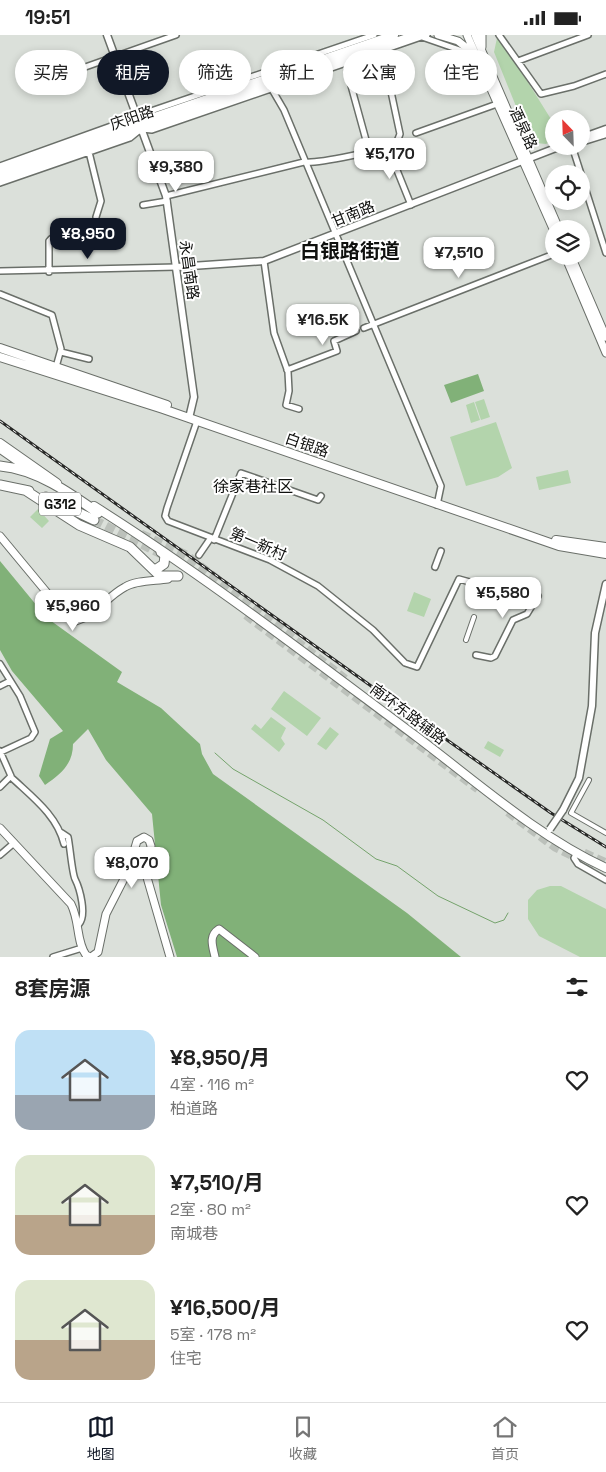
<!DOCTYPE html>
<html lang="zh">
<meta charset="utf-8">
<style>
body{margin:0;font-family:"Space Grotesk","Noto Sans SC",sans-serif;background:#f6f6f6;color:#222;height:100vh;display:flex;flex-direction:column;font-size:19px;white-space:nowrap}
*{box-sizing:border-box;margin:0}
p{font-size:16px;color:#767676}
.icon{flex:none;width:28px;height:28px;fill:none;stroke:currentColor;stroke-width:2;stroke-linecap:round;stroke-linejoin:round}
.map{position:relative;height:922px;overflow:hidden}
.sheet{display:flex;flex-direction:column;background:#fff;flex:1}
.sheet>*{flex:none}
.banner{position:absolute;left:15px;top:15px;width:576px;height:45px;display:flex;gap:10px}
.needle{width:32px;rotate:337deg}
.buttons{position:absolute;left:545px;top:75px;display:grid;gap:10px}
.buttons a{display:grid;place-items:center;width:45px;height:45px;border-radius:50%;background:#fff;box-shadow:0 2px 8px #0003;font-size:25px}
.price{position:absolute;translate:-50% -42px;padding:0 11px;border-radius:10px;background:#fff;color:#222;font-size:16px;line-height:32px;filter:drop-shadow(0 1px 2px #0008)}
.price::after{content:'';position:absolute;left:50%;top:30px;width:15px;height:11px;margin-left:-8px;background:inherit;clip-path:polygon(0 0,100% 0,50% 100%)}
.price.selected{background:#111827;color:#fff}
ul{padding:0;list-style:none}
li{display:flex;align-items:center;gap:15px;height:125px;padding:0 15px}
li span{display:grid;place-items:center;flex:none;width:140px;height:100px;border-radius:15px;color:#555}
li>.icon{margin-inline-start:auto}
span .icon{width:60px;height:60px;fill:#fffc;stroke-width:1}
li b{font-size:21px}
h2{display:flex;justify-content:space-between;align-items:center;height:60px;padding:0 15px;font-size:21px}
.chip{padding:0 18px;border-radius:22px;background:#fff;box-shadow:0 2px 8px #0003;font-size:18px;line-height:45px}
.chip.selected{background:#111827;color:#fff}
.status{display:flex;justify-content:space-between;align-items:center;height:35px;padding:0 25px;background:#fff;direction:ltr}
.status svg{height:14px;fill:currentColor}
.dock{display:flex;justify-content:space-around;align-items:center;height:70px;border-top:1px solid #e0e0e0;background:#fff;font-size:14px;color:#767676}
.dock a{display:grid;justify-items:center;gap:2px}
.dock .selected{color:#111827}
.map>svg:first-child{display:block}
</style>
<div class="status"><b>19:51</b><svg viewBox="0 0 49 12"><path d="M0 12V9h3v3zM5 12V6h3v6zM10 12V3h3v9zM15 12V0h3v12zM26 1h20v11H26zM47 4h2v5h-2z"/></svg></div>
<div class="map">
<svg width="606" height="922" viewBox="0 0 606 922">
<rect width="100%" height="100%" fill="#dbe0da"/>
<path fill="#b3d4ac" d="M497 3 501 4 554 89V104L546 109 536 108 528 101 494 17Z
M385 206 392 223 382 227 378 218 363 224 360 216Z
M484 364 490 382 481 385 475 367Z
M474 367 480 385 471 388 466 370Z
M496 387 512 433 498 442 466 451 450 402Z
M568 435 571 448 539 455 536 442Z
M38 474 49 486 42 493 30 482Z
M414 557 431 564 424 582 407 576Z
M284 656 321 683 307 701 271 674Z
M271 682 286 693 281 703 285 709 279 717 251 694 255 689 261 694Z
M330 692 339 699 326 715 317 709Z
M488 706 504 715 500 722 484 713Z
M550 851H561L606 874V922H580L539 901 528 884V865L537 855Z"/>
<path fill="#81b178" d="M478 339 484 356 451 368 444 350Z
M0 526 47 583 122 637 117 647 161 673 200 709 202 719 213 739 407 878 461 922H177L161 870 152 779 106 725 88 694 73 709C73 729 61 739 45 750L39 741 50 704 63 696 12 636 0 615Z"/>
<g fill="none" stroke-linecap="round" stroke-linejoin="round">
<path stroke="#75a36c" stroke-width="1" d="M215 718 233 734 323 785 376 824 397 831 438 861 495 888 504 885 508 878"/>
<path stroke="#bcc1bb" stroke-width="9" stroke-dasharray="9 4.5" stroke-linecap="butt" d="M94 485 165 521
M141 499 186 520 345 644
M246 580 478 754
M508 777 555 812 594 831
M584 818 606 828"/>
<g stroke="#6a6f69" stroke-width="6">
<path id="pedestrian" d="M466 605 474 582
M589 745 571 778 606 798"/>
</g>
<g stroke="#6a6f69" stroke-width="8">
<path id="minor" d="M499 0 541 59 574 51 606 39
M422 2 471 19
M518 26 588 0
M347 36 369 116
M40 48 176 0
M270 51 284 75 441 451 437 470
M416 98 497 69
M572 111 581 139
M388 113 411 170
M0 131 125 86 138 88 148 77 374 0
M581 140 606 218
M0 148 130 103 141 94 152 95 427 0
M166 161 304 127C317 129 383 115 396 109L400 99 386 33 380 15
M143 170 167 166
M264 226 274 298 288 337 289 356 286 370 299 374
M0 236 177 232
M49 237V206C60 191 85 206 97 194L96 182 101 166 89 117
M0 259 52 280 61 314 56 332
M364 293 554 219
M61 317 89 324
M287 335 337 316 334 306 356 296
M197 386 167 473 165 481 168 486 270 525 318 551 373 595 405 628 417 632 459 544 527 563 538 561
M214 505 241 438 318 465 321 461
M199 520 210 504
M435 532 441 516
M476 620 491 623 495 621 513 585 527 579 538 561
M0 629 20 661 35 697 31 703 1 717
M0 651 10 646
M0 716 11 741 0 752
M11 742C32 762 57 780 64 809
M62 798 68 802C70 811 72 838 75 844 80 854 87 880 79 889
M576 819 574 823 578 829 606 845
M0 820 14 808
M53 922 82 913"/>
</g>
<g stroke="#6a6f69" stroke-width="9">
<path id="tertiary" d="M107 0 166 161 194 362 189 383
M581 103 606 94
M581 107 606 99
M177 232 264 226 561 111
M563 775 579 743 592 671 595 598 606 549"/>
</g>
<g stroke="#6a6f69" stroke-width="9">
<path id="secondary" d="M438 0 458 6 473 18
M467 0 554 196
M475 0 559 194
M482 12V0
M565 221 606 318
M571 221 606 302
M0 501 63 577 76 586C97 580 106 562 125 552 136 545 155 546 168 544
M0 793 71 869C80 887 76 906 86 920L90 922
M91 922 98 917 106 879 128 836 137 806 144 802 149 805 151 811 146 839 170 922
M215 922C213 912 208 901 219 894L255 922"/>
</g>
<g stroke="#6a6f69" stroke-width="10">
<path id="primary" d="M0 135 394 0
M0 142 416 0
M0 313 167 370
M0 322 163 374 559 511 606 519
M0 408 57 448
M94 471C205 541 311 623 417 702 478 748 537 801 606 833
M556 505 606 512"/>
</g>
<g stroke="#6a6f69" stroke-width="11">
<path id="trunk" d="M0 413 36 438
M0 431C36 434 70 458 98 478
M0 450 29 456
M25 455 79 490 130 512 160 541H178
M46 462 94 485
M152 533 155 535 164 529 165 520 161 517"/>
</g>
<use href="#pedestrian" stroke="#fff" stroke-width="4"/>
<use href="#minor" stroke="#fff" stroke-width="5"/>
<use href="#tertiary" stroke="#fff" stroke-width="6"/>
<use href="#secondary" stroke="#fff" stroke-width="7"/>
<use href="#primary" stroke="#fff" stroke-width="8"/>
<use href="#trunk" stroke="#fff" stroke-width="9"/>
<g stroke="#282927" stroke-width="3">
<path id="rail" d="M0 386 437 698 551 778 606 812"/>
</g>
<use href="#rail" stroke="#fff" stroke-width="1" stroke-dasharray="4" stroke-linecap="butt"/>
<g stroke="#6a6f69" stroke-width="9" stroke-linecap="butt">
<path id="tertiary-bridge" d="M550 794 563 775"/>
</g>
<use href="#tertiary-bridge" stroke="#fff" stroke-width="6"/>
</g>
<g text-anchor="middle" stroke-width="4" stroke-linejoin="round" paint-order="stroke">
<rect fill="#fff" stroke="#575856" stroke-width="1" x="39" y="457.5" width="42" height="23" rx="4"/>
<g font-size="14" font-weight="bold" fill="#0f100e">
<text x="60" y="474">G312</text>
</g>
<g font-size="15" fill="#0f100e" stroke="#fff">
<text transform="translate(132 83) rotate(-19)" y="5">庆阳路</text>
<text transform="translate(523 93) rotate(65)" y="5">酒泉路</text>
<text transform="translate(353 179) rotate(-22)" y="5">甘南路</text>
<text transform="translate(189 235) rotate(82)" y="5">永昌南路</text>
<text transform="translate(307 410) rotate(19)" y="5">白银路</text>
<text transform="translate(258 509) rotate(23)" y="5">第一新村</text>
<text transform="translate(408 679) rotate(37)" y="5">南环东路辅路</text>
</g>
<g font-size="16" fill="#0f100e" stroke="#fff">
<text x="253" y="457">徐家巷社区</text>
</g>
<g font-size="20" font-weight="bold" fill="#0f100e" stroke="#fff">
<text x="350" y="223">白银路街道</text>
</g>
</g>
</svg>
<div class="buttons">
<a><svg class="needle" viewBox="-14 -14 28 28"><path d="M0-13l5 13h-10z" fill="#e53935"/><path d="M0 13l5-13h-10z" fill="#767676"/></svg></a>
<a><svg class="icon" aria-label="locate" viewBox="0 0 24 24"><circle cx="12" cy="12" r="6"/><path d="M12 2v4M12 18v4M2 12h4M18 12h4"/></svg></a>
<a><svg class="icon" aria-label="layers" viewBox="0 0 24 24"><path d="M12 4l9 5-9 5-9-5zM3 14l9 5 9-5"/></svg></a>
</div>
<b class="price" style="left:390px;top:145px">¥5,170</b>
<b class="price" style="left:176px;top:158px">¥9,380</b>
<b class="price selected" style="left:88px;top:225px">¥8,950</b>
<b class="price" style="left:459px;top:244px">¥7,510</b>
<b class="price" style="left:323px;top:311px">¥16.5K</b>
<b class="price" style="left:503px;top:584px">¥5,580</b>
<b class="price" style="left:73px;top:597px">¥5,960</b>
<b class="price" style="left:132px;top:854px">¥8,070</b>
<div class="banner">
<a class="chip">买房</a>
<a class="chip selected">租房</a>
<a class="chip">筛选</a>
<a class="chip">新上</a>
<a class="chip">公寓</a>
<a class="chip">住宅</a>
</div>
</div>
<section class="sheet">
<h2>8套房源<svg class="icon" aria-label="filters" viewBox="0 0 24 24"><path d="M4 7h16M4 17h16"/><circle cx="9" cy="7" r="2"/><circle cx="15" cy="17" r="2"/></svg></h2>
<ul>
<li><span style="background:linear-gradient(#bfe0f5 65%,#9aa5b1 0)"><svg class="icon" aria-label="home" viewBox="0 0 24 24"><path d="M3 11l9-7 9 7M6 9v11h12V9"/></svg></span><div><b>¥8,950/月</b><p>4室 · 116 m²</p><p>柏道路</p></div><svg class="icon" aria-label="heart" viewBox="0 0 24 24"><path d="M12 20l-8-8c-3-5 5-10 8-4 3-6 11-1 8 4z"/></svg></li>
<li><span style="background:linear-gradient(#dfe7d0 60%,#b9a48a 0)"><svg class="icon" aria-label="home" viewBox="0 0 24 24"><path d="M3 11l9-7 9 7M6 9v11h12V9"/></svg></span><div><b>¥7,510/月</b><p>2室 · 80 m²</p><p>南城巷</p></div><svg class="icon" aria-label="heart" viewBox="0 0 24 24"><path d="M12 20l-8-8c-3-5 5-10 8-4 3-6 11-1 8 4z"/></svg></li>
<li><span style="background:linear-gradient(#dfe7d0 60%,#b9a48a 0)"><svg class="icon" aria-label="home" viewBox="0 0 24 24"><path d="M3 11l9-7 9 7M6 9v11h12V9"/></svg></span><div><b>¥16,500/月</b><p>5室 · 178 m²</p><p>住宅</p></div><svg class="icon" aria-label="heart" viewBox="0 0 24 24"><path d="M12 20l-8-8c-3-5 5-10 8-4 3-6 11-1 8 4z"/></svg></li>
</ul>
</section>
<nav class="dock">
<a class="selected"><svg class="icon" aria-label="map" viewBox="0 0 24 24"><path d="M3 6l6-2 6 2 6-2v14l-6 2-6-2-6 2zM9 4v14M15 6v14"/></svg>地图</a>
<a><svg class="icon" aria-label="saved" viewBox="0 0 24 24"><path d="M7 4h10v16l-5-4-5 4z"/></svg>收藏</a>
<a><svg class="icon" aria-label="home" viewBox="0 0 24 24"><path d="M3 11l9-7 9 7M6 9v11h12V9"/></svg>首页</a>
</nav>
